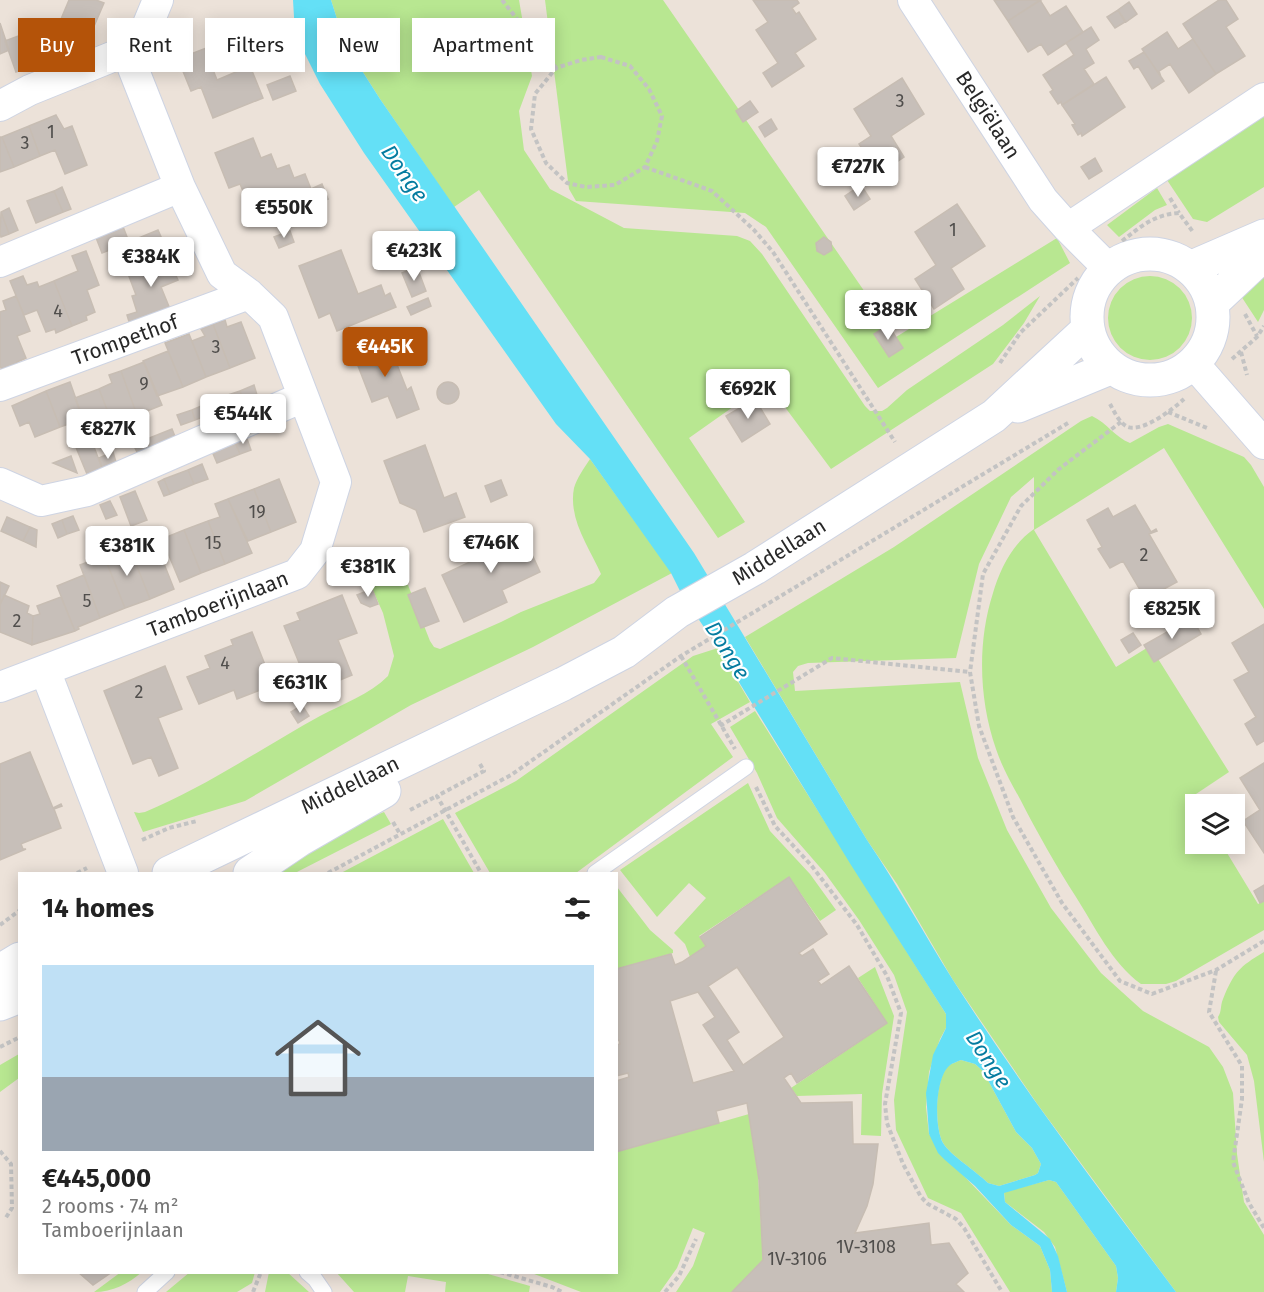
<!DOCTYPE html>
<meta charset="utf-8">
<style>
body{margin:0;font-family:"Fira Sans",sans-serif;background:#f6f6f6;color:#222;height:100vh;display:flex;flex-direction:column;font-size:22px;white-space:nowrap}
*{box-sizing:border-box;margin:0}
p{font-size:20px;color:#767676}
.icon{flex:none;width:33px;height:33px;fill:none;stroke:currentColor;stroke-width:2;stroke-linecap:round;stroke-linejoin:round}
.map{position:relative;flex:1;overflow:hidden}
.details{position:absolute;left:18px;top:872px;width:600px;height:402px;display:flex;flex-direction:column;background:#fff;border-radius:0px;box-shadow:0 3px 15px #0003}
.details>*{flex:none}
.banner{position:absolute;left:18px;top:18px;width:600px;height:54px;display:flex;gap:12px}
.controls{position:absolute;left:1185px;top:794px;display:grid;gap:12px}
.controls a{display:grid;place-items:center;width:60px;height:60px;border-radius:0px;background:#fff;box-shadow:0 3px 15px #0003;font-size:30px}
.price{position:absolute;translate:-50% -51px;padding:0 14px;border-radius:6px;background:#fff;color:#222;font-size:20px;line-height:39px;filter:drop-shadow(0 2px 3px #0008)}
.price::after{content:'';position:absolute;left:50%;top:36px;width:18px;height:14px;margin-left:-9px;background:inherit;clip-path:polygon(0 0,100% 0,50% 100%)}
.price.active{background:#b45309;color:#fff}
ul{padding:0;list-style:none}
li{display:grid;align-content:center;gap:12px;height:318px;padding:0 24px}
li span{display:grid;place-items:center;height:186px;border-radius:0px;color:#555}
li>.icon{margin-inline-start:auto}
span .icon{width:108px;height:108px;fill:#fffc;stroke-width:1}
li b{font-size:26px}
h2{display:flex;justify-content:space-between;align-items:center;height:72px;padding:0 24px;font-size:26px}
.chip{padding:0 21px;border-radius:0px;background:#fff;box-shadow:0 3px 15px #0003;font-size:21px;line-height:54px}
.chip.active{background:#b45309;color:#fff}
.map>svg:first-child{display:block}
</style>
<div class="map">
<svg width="1264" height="1292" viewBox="0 0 1264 1292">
<rect width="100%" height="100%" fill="#ece2d9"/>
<path fill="#b8e791" d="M331 0H519L532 76 519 111 524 150 550 189 624 228 737 236 750 241 762 254 865 406 870 411H882L887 408 907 390 1003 325 1040 296 1024 323 993 364 831 469 767 383 689 438 745 522 718 538 479 190 454 207 380 99 345 44Z
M545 0H663L896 337 1057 238 1070 263 878 388 766 227 745 213 576 201 569 189Z
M1264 111V187L1207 222 1193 219 1167 180 1220 140Z
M1157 188 1167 205 1155 210 1119 237 1107 225Z
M1264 275V310L1258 322 1241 296Z
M1108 318a42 42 0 1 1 84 0a42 42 0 1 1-84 0Z
M1092 416C1107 423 1115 437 1130 443L1159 427 1168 424 1244 457 1251 465 1264 487V609L1164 448 1034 530 1116 667 1150 646 1229 772 1193 796 1198 804H1196V843H1221L1258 904 1264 901V930L1176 981 1166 984H1141C1112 963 1095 927 1076 897 1056 866 1037 832 1020 799 1011 783 1002 767 996 749 979 700 977 643 993 593 1000 569 1013 543 1034 529V477L1011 497 979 564 956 658 808 663 798 666 793 672 795 691 960 682 978 758 1007 830 1051 908 1101 973 1143 1011 1209 1047 1223 1067 1233 1093 1237 1154 1244 1202 1264 1235V1292H1176L1038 1105 953 980 897 884 867 840 745 637 894 547 1081 421Z
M590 459 672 573 533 647 411 705 245 801 143 832 134 812 139 813 145 812C207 786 262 748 320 716 343 704 370 694 388 676L394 656 383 613 367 577 376 568 387 569 408 585 430 641 434 647 440 649 501 622 521 612 594 583 601 574C589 547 568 519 574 488 577 478 584 468 590 459Z
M718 648 750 702 711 724 733 757 576 873H490L455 813 516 781 693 656Z
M755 711 946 1014V1028L940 1039 929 1072 926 1107 929 1134 963 1175 1011 1225 1040 1246 1050 1270 1052 1292H1010L961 1213 928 1198 896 1130 894 1100 907 1012 894 975 859 920 825 873 777 818 757 773 730 727Z
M748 783 770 831 810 874 836 910 820 921 789 877 699 936 707 947 690 957 685 944 674 933 706 898 689 883 657 917 620 870Z
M384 812 391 824 295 873H268L351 825Z
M443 819 474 873H341Z
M617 887 650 930 673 950V953L617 969Z
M1264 952V1162L1254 1081 1247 1055 1219 1022 1218 1017C1222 1011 1220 1006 1223 999 1234 972 1239 967 1264 952Z
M875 967 894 1016 882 1094 881 1136 861 1135 862 1094 797 1096 791 1088 887 1023 858 978Z
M19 1054V1078L0 1092V1065Z
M961 1060 975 1064 983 1071 1016 1132 1032 1148 1041 1164 1038 1173 1035 1175 999 1186 988 1183C976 1171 950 1155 943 1143 934 1127 935 1079 948 1066 952 1063 957 1062 961 1060Z
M749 1114 758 1174 763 1260 732 1292H676L693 1266 705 1233 693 1228 677 1268 660 1292H581L529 1272H616L617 1152Z
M1049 1180 1056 1182 1116 1266 1118 1278 1116 1292H1067L1055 1247 1044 1232 1005 1202 1004 1192Z
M121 1272H142C128 1284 113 1292 94 1292Z
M190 1272H255L252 1283 237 1292H166Z
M269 1272H287L309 1292H265Z
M336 1272H481L530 1286 529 1292H445L446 1282 408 1276 405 1292H354Z"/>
<path fill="#64e0f6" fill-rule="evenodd" d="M293 0H331L345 44 380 99 694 553 867 840C898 886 924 934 953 980 1022 1088 1100 1190 1176 1292H1116L1118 1278 1116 1266 1056 1182 1049 1180 1004 1193 1005 1202 1050 1239 1058 1256 1067 1292H1052L1050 1270 1040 1246 1011 1225 975 1186 945 1160 938 1153 929 1134 926 1093 933 1055 946 1028V1014L851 865 718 648 681 593 671 573 590 459 556 424 364 153 320 84 295 34ZM961 1060 975 1064 983 1071 1016 1132 1032 1148 1041 1164 1038 1173 1035 1175 999 1186 988 1183C976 1171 950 1155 943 1143 934 1127 935 1079 949 1066 952 1063 957 1062 961 1060Z"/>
<path fill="#c7bfb9" stroke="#c7bdb3" stroke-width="1.5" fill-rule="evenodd" d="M69 0H96L104 3 86 45 61 19Z
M753 0H797L799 3 792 8 796 14 799 12 816 39 795 53 804 66 772 87 763 73 778 63 756 30 768 22Z
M994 0H1041L1008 21Z
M1040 0 1050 16 1066 6 1083 32 1048 55 1041 44 1028 52 1008 21Z
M1219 0H1226L1238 19 1226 27 1245 56 1216 74 1183 24Z
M1129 2 1137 14 1126 22 1118 10Z
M1118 10 1125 22 1115 28 1107 17Z
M61 19 86 45 74 49 75 51 44 61 32 31Z
M0 23 9 50 0 54Z
M1091 27 1099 40 1086 49 1094 63 1084 69 1094 84 1062 105 1061 102 1058 104 1050 92 1053 90 1043 75 1074 55 1066 43Z
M32 31 44 61 16 72 5 41Z
M1167 32 1178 49 1193 39 1216 74 1189 93 1170 64 1159 71 1161 77 1142 49Z
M209 47 215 61 210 62 217 80 250 66 263 98 213 118 201 87 191 91 178 59Z
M1144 52 1164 81 1152 89 1138 66 1134 69 1129 61Z
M290 76 296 91 273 100 267 85Z
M1106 77 1125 107 1082 136 1081 133 1078 135 1072 125 1075 124 1062 105Z
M902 78 924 114 891 136 904 157 879 174 859 144 871 136 854 109Z
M750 101 758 112 743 122 736 111Z
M56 115 64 129 72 126 87 165 65 174 55 150 40 156 29 126Z
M771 119 777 129 765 137 759 127Z
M29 126 40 156 14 167 2 137Z
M0 137H2L14 167 0 172Z
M253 138 261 158 271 154 277 169 289 165 294 178 305 174 311 189 322 184 328 199 280 219 274 204 263 209 257 194 246 198 240 184 229 188 215 153Z
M1095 158 1102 171 1089 179 1081 167Z
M861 185 870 199 854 210 845 196Z
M62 187 71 209 63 212 54 191Z
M54 191 63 212 36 223 27 201Z
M957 204 985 246 951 268 964 289 934 309 915 279 936 265 915 232Z
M9 208 18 230 9 234 1 212Z
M1 212 9 234 1 237 0 234Z
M122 224 129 242 158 230 162 239 166 238 172 254 127 271 117 247 102 253 95 235Z
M290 231 294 242 279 248 274 237Z
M824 237 831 242 832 250 824 255 817 251 816 243Z
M341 250 358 294 381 285 385 296 390 293 396 307 337 331 330 313 319 318 299 266Z
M86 251 99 285 87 290 95 312 86 316 87 320 72 326 54 281 78 271 72 256Z
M172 254 178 269 174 271 178 280 161 287 170 309 130 325 127 315 137 312 132 296 136 295 127 271Z
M417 267 426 291 412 297 402 273Z
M23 276 27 285 37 282 39 287 54 281 72 326 56 333 55 329 46 332 37 310 24 315 10 281Z
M16 296 30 331 17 336 26 358 17 362 18 365 2 371 0 365V312L6 310 3 301Z
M428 298 431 306 411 315 407 307Z
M225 320 227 327 241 322 255 358 230 368 213 324Z
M213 324 230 368 206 377 192 341 205 336 201 329Z
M888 325 903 348 889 357 874 334Z
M189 334 206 377 183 387 165 343Z
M387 339 407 390 411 387 419 409 397 418 388 396 372 402 353 353Z
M168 351 183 387 157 396 143 361Z
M144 362 162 405 137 415 121 371Z
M121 371 137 415 113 425 99 389 112 383 109 375Z
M70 382 83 419 60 427 46 391Z
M437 393a11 11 0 1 1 22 0a11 11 0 1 1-22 0Z
M254 385 257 395 243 400 240 391Z
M99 389 113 425 88 434 75 398Z
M46 391 60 427 35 437 29 422 20 426 12 406Z
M240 391 243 400 229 406 225 396Z
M755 399 770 424 742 442 726 416Z
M206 404 210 414 195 420 192 410Z
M192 410 195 420 181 425 177 415Z
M172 429 176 439 150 449 147 439Z
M246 436 251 450 240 454 234 440Z
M91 439 102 468 87 474 75 445Z
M147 439 150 449 138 454 133 444Z
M234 440 240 454 217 463 211 449Z
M425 445 444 498 456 493 465 517 424 532 416 510 400 503 384 461Z
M113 452 116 462 102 468 99 458Z
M71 456 77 473 53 463Z
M202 464 208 479 194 484 188 470Z
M188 470 194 484 170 494 164 479Z
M164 479 170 494 164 496 158 482Z
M279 479 296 522 271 532 254 489Z
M501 480 507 495 491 502 485 486Z
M254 489 271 532 248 541 228 499Z
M135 491 147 520 131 526 120 497Z
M228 499 252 553 225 564 208 521 220 517 215 504Z
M110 501 117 515 106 519 100 505Z
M1135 505 1151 532 1156 529 1157 531 1149 534 1177 582 1162 590 1166 596 1149 605 1123 561 1110 568 1098 549 1102 547 1087 520 1108 508 1113 517Z
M73 516 79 530 67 534 62 520Z
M7 517 30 527 23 541 1 531Z
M62 520 67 534 58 538 52 524Z
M208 521 225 564 201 573 184 530Z
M519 526 540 572 502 590 507 602 464 622 442 575 487 554 482 544Z
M30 527 37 530 36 547 23 541Z
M184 530 201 573 180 582 162 539Z
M129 546 150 599 125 608 104 556Z
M157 546 174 589 150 599 133 556Z
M104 556 125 608 100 618 80 565Z
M84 575 100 618 78 627 79 629 75 631 57 586Z
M0 582 9 586 0 605Z
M425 588 439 621 421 628 408 595Z
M372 589 378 604 370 607 361 603 357 595Z
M4 595 29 606 27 613 33 616 32 645 0 632V605Z
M342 595 357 633 338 640 352 675 311 692 284 626 300 620 297 613Z
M61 597 75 631 32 645 33 616 40 614 37 606Z
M1192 618 1201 634 1154 662 1144 645Z
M1264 624V741L1257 745 1245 724 1256 717 1234 680 1249 672 1232 643Z
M252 632 273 685 237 699 234 690 199 704 187 677 210 668 205 656 233 645 231 640Z
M1133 633 1141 645 1129 653 1121 640Z
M165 666 182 709 158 718 178 768 159 776 151 757 133 764 104 691Z
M302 705 309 716 298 723 291 712Z
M30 752 53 808 61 804 62 806 54 809 61 828 23 843 21 844 23 849H26L0 860V764Z
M1264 763V853L1243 821 1260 810 1240 778Z
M789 877 827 934 799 953 802 956 813 949 829 974 818 981 821 985 849 966 887 1023 797 1083 791 1073 784 1078 801 1103 852 1102 853 1144H878L873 1184 867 1206 855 1233 929 1223 931 1245 949 1243 968 1273 956 1284 964 1292H732L763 1260 759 1180 747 1103 716 1111 719 1123 616 1152V1081L629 1077 628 1073 616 1076V1045L620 1044 619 1040 616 1041V969L671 954 675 965 682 962 706 946 700 937ZM737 967 784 1037 743 1065 727 1040 739 1032 708 986ZM698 992 715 1017 703 1025 734 1071 693 1083 670 1001Z
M1264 885V901L1260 903 1254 891Z
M78 1272H112L93 1285Z"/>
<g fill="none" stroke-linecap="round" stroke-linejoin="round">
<g stroke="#ced4e3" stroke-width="17">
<path id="lane" d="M595 873 746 767
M307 1272 315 1279 324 1292
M145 1292 167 1272"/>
</g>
<g stroke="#ced4e3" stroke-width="32">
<path id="street" d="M913 0 1043 200 1068 228 1264 98
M0 106 30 90 139 46
M1068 228 1109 269
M0 262 180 187
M1194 364 1264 444
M0 386 249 294
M0 483 41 501 87 491 303 397
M0 687 45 670
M123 873 45 670 297 574 315 551 336 482 273 317 249 294 222 274 180 187 133 68 139 46 158 0"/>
</g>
<g stroke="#ced4e3" stroke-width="35">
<path id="secondary" d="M1087 317a63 63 0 1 1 126 0a63 63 0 1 1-126 0Z
M1190 268 1264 236
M1212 303 1264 254
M1018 406 1110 368
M169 873 563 684 624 652 677 612 755 568 994 416 1087 330
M250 873 299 840 384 791
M0 971 20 959
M0 1004 20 996"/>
</g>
<path stroke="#c3c3c3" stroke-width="4" stroke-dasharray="4.5 3" stroke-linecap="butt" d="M502 0 556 68
M601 57 630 66 649 89 662 116 657 141 645 167 615 185 586 187 567 183 546 163 531 129 535 94 556 68 581 60Z
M645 167 712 191 754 230 773 252 895 442
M1170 198 1179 213
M1122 241C1140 227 1155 214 1179 213L1193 232
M1245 314 1257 336
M1241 352 1247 375
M1232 359 1257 337 1264 326
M1000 363 1020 333 1078 278
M1110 404C1114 411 1119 423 1128 427 1144 432 1173 409 1184 399
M1168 412 1207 428
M1121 422 1059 469 1021 506 983 574 970 672 979 726 1013 817 1062 903 1120 981 1152 994 1216 970 1264 941
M681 656 735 749
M720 726 832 658 970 672
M480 764 484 771 437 796 481 873
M756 787 775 826 811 865 857 925 887 976 901 1013 885 1104 887 1123 903 1164 921 1197 928 1204 956 1219 964 1228 1002 1292
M410 810 437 796
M393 822 400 834
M142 840 169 828 197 821
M77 873 87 868
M328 873 511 775 681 656 1068 423
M0 925 20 910
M1216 971 1209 1012 1242 1066V1099L1233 1162 1249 1203 1264 1228
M0 1047 20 1037
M0 1151 11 1164 12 1208 5 1219
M500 1272 552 1287 562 1292
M253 1292 261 1272
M665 1292 679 1276 696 1239"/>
<use href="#lane" stroke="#fff" stroke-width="15"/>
<use href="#street" stroke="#fff" stroke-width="30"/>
<use href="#secondary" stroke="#fff" stroke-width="33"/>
</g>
<g text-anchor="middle" stroke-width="4.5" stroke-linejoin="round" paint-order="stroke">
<g font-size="18" fill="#504e4c">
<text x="900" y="107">3</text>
<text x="51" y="138">1</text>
<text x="25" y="149">3</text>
<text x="953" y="236">1</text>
<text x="58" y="317">4</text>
<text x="216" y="353">3</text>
<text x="144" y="390">9</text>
<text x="257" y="518">19</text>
<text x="213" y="549">15</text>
<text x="1144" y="561">2</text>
<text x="87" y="607">5</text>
<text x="17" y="627">2</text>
<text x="225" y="669">4</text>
<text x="139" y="698">2</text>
<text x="866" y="1253">1V-3108</text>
<text x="797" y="1265">1V-3106</text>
</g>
<g font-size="21" fill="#282828" stroke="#fff">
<text transform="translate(988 115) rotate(57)" y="7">Belgiëlaan</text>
<text transform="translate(125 340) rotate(-20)" y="7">Trompethof</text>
<text transform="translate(779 552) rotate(-32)" y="7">Middellaan</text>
<text transform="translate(218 604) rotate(-21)" y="7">Tamboerijnlaan</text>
<text transform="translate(350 785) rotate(-26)" y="7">Middellaan</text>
</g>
<g font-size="22" font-style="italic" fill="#057ca0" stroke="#fff">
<text transform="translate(405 173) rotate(55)" y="8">Donge</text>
<text transform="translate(728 650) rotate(58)" y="8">Donge</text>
<text transform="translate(989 1059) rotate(57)" y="8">Donge</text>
</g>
</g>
</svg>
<div class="controls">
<a><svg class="icon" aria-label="layers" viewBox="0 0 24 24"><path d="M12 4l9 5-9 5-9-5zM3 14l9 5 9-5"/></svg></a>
</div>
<b class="price" style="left:858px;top:198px">€727K</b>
<b class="price" style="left:284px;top:239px">€550K</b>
<b class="price" style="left:414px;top:282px">€423K</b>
<b class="price" style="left:151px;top:288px">€384K</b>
<b class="price" style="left:888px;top:341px">€388K</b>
<b class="price active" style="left:385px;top:378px">€445K</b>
<b class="price" style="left:748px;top:420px">€692K</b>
<b class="price" style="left:243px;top:445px">€544K</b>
<b class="price" style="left:108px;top:460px">€827K</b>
<b class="price" style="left:491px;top:574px">€746K</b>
<b class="price" style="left:127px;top:577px">€381K</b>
<b class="price" style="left:368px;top:598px">€381K</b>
<b class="price" style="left:1172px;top:640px">€825K</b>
<b class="price" style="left:300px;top:714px">€631K</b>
<div class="banner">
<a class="chip active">Buy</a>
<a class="chip">Rent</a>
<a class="chip">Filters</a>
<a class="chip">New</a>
<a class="chip">Apartment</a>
</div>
<section class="details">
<h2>14 homes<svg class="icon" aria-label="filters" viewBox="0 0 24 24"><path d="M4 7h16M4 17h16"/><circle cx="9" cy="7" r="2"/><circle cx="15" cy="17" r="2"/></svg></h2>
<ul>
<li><span style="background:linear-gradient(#bfe0f5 60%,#9aa5b1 0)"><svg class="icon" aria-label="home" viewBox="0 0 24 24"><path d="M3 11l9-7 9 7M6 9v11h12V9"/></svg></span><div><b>€445,000</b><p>2 rooms · 74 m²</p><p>Tamboerijnlaan</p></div></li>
</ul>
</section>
</div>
